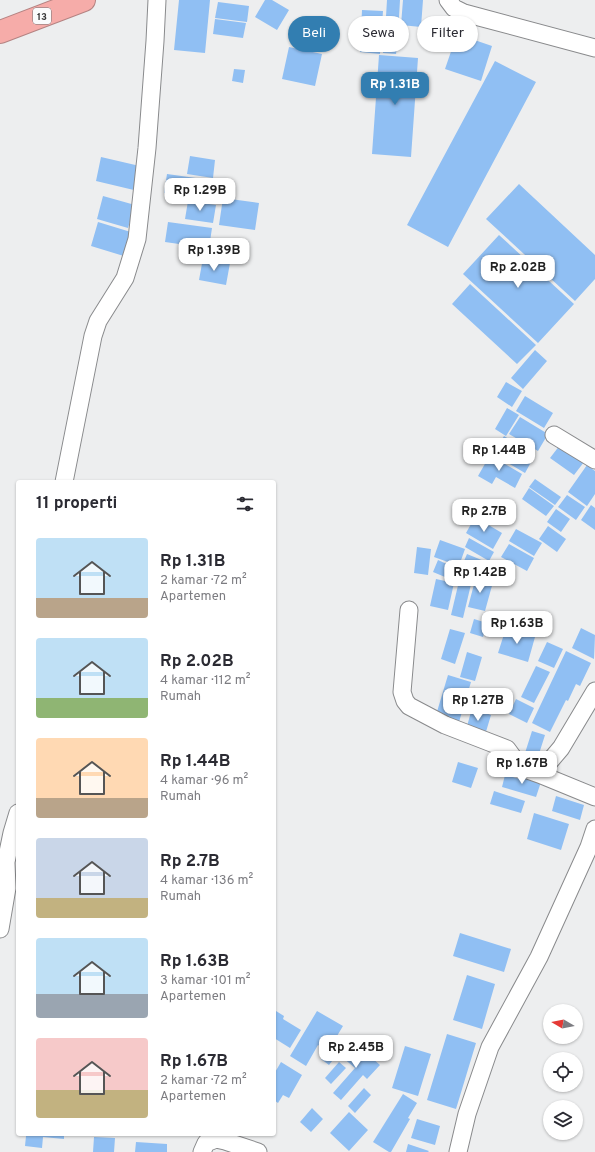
<!DOCTYPE html>
<html lang="id">
<meta charset="utf-8">
<style>
body{margin:0;font-family:Overpass,sans-serif;background:#f7f7f7;color:#2b2b33;height:100vh;display:flex;flex-direction:column;font-size:15px;white-space:nowrap}
*{box-sizing:border-box;margin:0}
p{font-size:13px;color:#7c7c81}
.icon{flex:none;width:22px;height:22px;fill:none;stroke:currentColor;stroke-width:2;stroke-linecap:round;stroke-linejoin:round}
.map{position:relative;flex:1;overflow:hidden}
.details{position:absolute;left:16px;top:480px;width:260px;height:656px;display:flex;flex-direction:column;background:#fff;border-radius:4px;box-shadow:0 1px 3px #0004}
.details>*{flex:none}
.hud{position:absolute;left:288px;top:16px;width:247px;height:36px;display:flex;gap:8px}
.needle{width:26px;rotate:280deg}
.controls{position:absolute;left:543px;top:1004px;display:grid;gap:8px}
.controls a{display:grid;place-items:center;width:40px;height:40px;border-radius:50%;background:#fff;box-shadow:0 1px 3px #0004;font-size:20px}
.price{position:absolute;translate:-50% -34px;padding:0 9px;border-radius:8px;background:#fff;color:#222;font-size:13px;line-height:26px;filter:drop-shadow(0 1px 2px #0008)}
.price::after{content:'';position:absolute;left:50%;top:24px;width:12px;height:9px;margin-left:-6px;background:inherit;clip-path:polygon(0 0,100% 0,50% 100%)}
.price.selected{background:#327eb1;color:#fff}
ul{padding:0;list-style:none}
li{display:flex;align-items:center;gap:12px;height:100px;padding:0 20px}
li span{display:grid;place-items:center;flex:none;width:112px;height:80px;border-radius:4px;color:#555}
li>.icon{margin-inline-start:auto}
span .icon{width:48px;height:48px;fill:#fffc;stroke-width:1}
li b{font-size:17px}
h2{display:flex;justify-content:space-between;align-items:center;height:48px;padding:0 20px;font-size:17px}
.pill{padding:0 14px;border-radius:18px;background:#fff;box-shadow:0 1px 3px #0004;font-size:14px;line-height:36px}
.pill.selected{background:#327eb1;color:#fff}
.map>svg:first-child{display:block}
</style>
<div class="map">
<svg width="595" height="1152" viewBox="0 0 595 1152">
<rect width="100%" height="100%" fill="#edeeef"/>
<path fill="#90bff3" d="M179 0H210L205 53 174 50Z
M265 0H272L289 10 277 30 255 17Z
M387 0H400L398 35 385 33Z
M403 0H423L421 27 401 25Z
M218 2 249 6 247 22 215 18Z
M362 10 383 11 380 54 360 52Z
M215 19 246 23 243 38 213 34Z
M457 34 492 46 481 81 445 69Z
M384 36 398 37 396 54 383 53Z
M289 47 322 54 315 86 282 79Z
M379 55 418 58 411 157 372 154Z
M495 61 536 82 448 247 407 225Z
M234 69 245 70 243 83 232 81Z
M190 156 215 160 213 178 187 174Z
M101 157 144 167 138 191 96 181Z
M167 174 203 179 201 198 164 193Z
M519 184 595 255V279L575 301 486 219Z
M103 196 135 205 128 228 97 219Z
M223 198 259 203 255 230 219 225Z
M188 201 216 205 213 223 185 219Z
M98 222 134 233 127 257 91 246Z
M168 222 212 228 208 255 185 252 186 245 165 242Z
M499 235 574 304 538 343 463 274Z
M203 258 230 263 226 285 199 280Z
M470 284 536 345 517 364 452 304Z
M535 350 547 361 523 389 511 378Z
M506 382 522 391 512 407 497 397Z
M525 396 553 413 544 428 516 411Z
M507 408 519 415 506 436 495 429Z
M520 417 548 434 538 451 509 434Z
M504 436 535 455 525 473 493 454Z
M560 445 584 462 574 475 550 458Z
M490 455 522 474 515 488 496 477 492 484 478 476Z
M587 465 595 471V494L587 506 568 492Z
M535 479 561 497 555 505 529 487Z
M529 488 554 506 546 516 522 499Z
M567 495 585 507 576 520 558 507Z
M591 505 595 508V530L581 520Z
M556 509 570 519 561 532 547 522Z
M475 517 502 533 493 549 466 533Z
M548 526 566 539 557 552 539 539Z
M516 529 542 543 534 556 509 541Z
M469 538 494 552 489 561 465 547Z
M440 540 465 549 459 566 434 557Z
M509 544 534 558 527 571 501 557Z
M417 547 431 549 428 575 414 573Z
M467 554 484 561 479 575 461 568Z
M438 560 462 571 457 582 433 572Z
M460 577 472 580 463 618 451 615Z
M476 577 493 582 485 611 468 607Z
M436 579 454 583 448 610 430 606Z
M474 619 487 623 483 637 470 633Z
M506 628 535 637 528 662 498 653Z
M581 628 595 635 594 659 572 648Z
M450 629 465 633 455 664 441 659Z
M547 642 563 649 554 668 538 661Z
M566 651 591 663 580 686 576 684 568 701 566 700 550 732 532 723Z
M467 652 482 657 475 681 460 677Z
M536 666 550 672 534 703 521 697Z
M448 675 471 682 459 722 436 715Z
M516 699 534 708 527 723 509 714Z
M472 708 491 715 485 735 466 730Z
M532 731 545 735 538 757 525 753Z
M458 762 478 768 471 788 452 782Z
M505 775 520 779 521 776 541 782 536 797 502 787Z
M494 791 525 801 521 813 490 804Z
M556 796 584 805 580 820 552 811Z
M534 813 569 824 561 850 527 839Z
M460 933 511 949 504 972 453 956Z
M467 975 495 984 482 1029 453 1020Z
M276 1011 284 1016 283 1019 301 1030 290 1048 274 1038V1014Z
M317 1011 343 1026 334 1041 330 1038 323 1048 318 1045 306 1066 290 1056Z
M447 1034 476 1043 456 1109 427 1100Z
M355 1043 380 1065 367 1079 363 1075 341 1100 333 1093 355 1068 342 1057Z
M405 1046 431 1054 418 1096 392 1088Z
M329 1049 336 1056 329 1065 321 1059Z
M281 1062 302 1075 289 1098 283 1095 278 1103 274 1100V1074Z
M339 1062 346 1068 331 1084 325 1078Z
M364 1088 371 1095 355 1113 348 1106Z
M403 1094 417 1103 408 1118 410 1119 391 1152H389L373 1142Z
M312 1108 323 1119 311 1132 300 1122Z
M349 1112 368 1130 349 1151 330 1133Z
M417 1119 440 1126 435 1145 411 1138Z
M29 1134H64V1139L43 1137 42 1148 25 1146 26 1136H29Z
M94 1137 115 1138 114 1152H93Z
M136 1142 167 1144V1152H135Z
M408 1144 429 1151 428 1152H406Z"/>
<g fill="none" stroke-linecap="round" stroke-linejoin="round">
<g stroke="#898a8c" stroke-width="19">
<path id="street" d="M448 0 454 8 464 13 595 48
M554 435 595 460
M64 482 93 336 98 321 125 278 137 239 147 148 155 41 157 0
M409 610 402 692 405 701 409 706 445 725 507 749 518 764 525 769 539 774
M595 691 561 748 539 774 595 797
M0 929 7 888 6 862 12 833 18 813
M202 1152 206 1143 216 1139 225 1141 258 1152
M458 1152 467 1114 490 1047 539 957 589 847 595 829"/>
</g>
<g stroke="#b48382" stroke-width="24">
<path id="highway" d="M0 32 84 0"/>
</g>
<use href="#street" stroke="#fff" stroke-width="17"/>
<use href="#highway" stroke="#f6aca9" stroke-width="22"/>
</g>
<g text-anchor="middle" stroke-width="4" stroke-linejoin="round" paint-order="stroke">
<rect fill="#fafbfc" stroke="#727274" stroke-width="1" x="33" y="8" width="18" height="16" rx="3"/>
<g font-size="10" font-weight="bold" fill="#383839">
<text x="42" y="20">13</text>
</g>
</g>
</svg>
<div class="controls">
<a><svg class="needle" viewBox="-14 -14 28 28"><path d="M0-13l5 13h-10z" fill="#e53935"/><path d="M0 13l5-13h-10z" fill="#7c7c81"/></svg></a>
<a><svg class="icon" aria-label="locate" viewBox="0 0 24 24"><circle cx="12" cy="12" r="6"/><path d="M12 2v4M12 18v4M2 12h4M18 12h4"/></svg></a>
<a><svg class="icon" aria-label="layers" viewBox="0 0 24 24"><path d="M12 4l9 5-9 5-9-5zM3 14l9 5 9-5"/></svg></a>
</div>
<b class="price selected" style="left:395px;top:106px">Rp 1.31B</b>
<b class="price" style="left:200px;top:212px">Rp 1.29B</b>
<b class="price" style="left:214px;top:272px">Rp 1.39B</b>
<b class="price" style="left:518px;top:289px">Rp 2.02B</b>
<b class="price" style="left:499px;top:472px">Rp 1.44B</b>
<b class="price" style="left:484px;top:533px">Rp 2.7B</b>
<b class="price" style="left:480px;top:594px">Rp 1.42B</b>
<b class="price" style="left:517px;top:645px">Rp 1.63B</b>
<b class="price" style="left:478px;top:722px">Rp 1.27B</b>
<b class="price" style="left:522px;top:785px">Rp 1.67B</b>
<b class="price" style="left:356px;top:1069px">Rp 2.45B</b>
<div class="hud">
<a class="pill selected">Beli</a>
<a class="pill">Sewa</a>
<a class="pill">Filter</a>
</div>
<section class="details">
<h2>11 properti<svg class="icon" aria-label="filters" viewBox="0 0 24 24"><path d="M4 7h16M4 17h16"/><circle cx="9" cy="7" r="2"/><circle cx="15" cy="17" r="2"/></svg></h2>
<ul>
<li><span style="background:linear-gradient(#bfe0f5 75%,#b9a48a 0)"><svg class="icon" aria-label="home" viewBox="0 0 24 24"><path d="M3 11l9-7 9 7M6 9v11h12V9"/></svg></span><div><b>Rp 1.31B</b><p>2 kamar · 72 m²</p><p>Apartemen</p></div></li>
<li><span style="background:linear-gradient(#bfe0f5 75%,#8fb573 0)"><svg class="icon" aria-label="home" viewBox="0 0 24 24"><path d="M3 11l9-7 9 7M6 9v11h12V9"/></svg></span><div><b>Rp 2.02B</b><p>4 kamar · 112 m²</p><p>Rumah</p></div></li>
<li><span style="background:linear-gradient(#ffd9b3 75%,#b9a48a 0)"><svg class="icon" aria-label="home" viewBox="0 0 24 24"><path d="M3 11l9-7 9 7M6 9v11h12V9"/></svg></span><div><b>Rp 1.44B</b><p>4 kamar · 96 m²</p><p>Rumah</p></div></li>
<li><span style="background:linear-gradient(#c9d6e8 75%,#c2b280 0)"><svg class="icon" aria-label="home" viewBox="0 0 24 24"><path d="M3 11l9-7 9 7M6 9v11h12V9"/></svg></span><div><b>Rp 2.7B</b><p>4 kamar · 136 m²</p><p>Rumah</p></div></li>
<li><span style="background:linear-gradient(#bfe0f5 70%,#9aa5b1 0)"><svg class="icon" aria-label="home" viewBox="0 0 24 24"><path d="M3 11l9-7 9 7M6 9v11h12V9"/></svg></span><div><b>Rp 1.63B</b><p>3 kamar · 101 m²</p><p>Apartemen</p></div></li>
<li><span style="background:linear-gradient(#f6c9c9 65%,#c2b280 0)"><svg class="icon" aria-label="home" viewBox="0 0 24 24"><path d="M3 11l9-7 9 7M6 9v11h12V9"/></svg></span><div><b>Rp 1.67B</b><p>2 kamar · 72 m²</p><p>Apartemen</p></div></li>
</ul>
</section>
</div>
